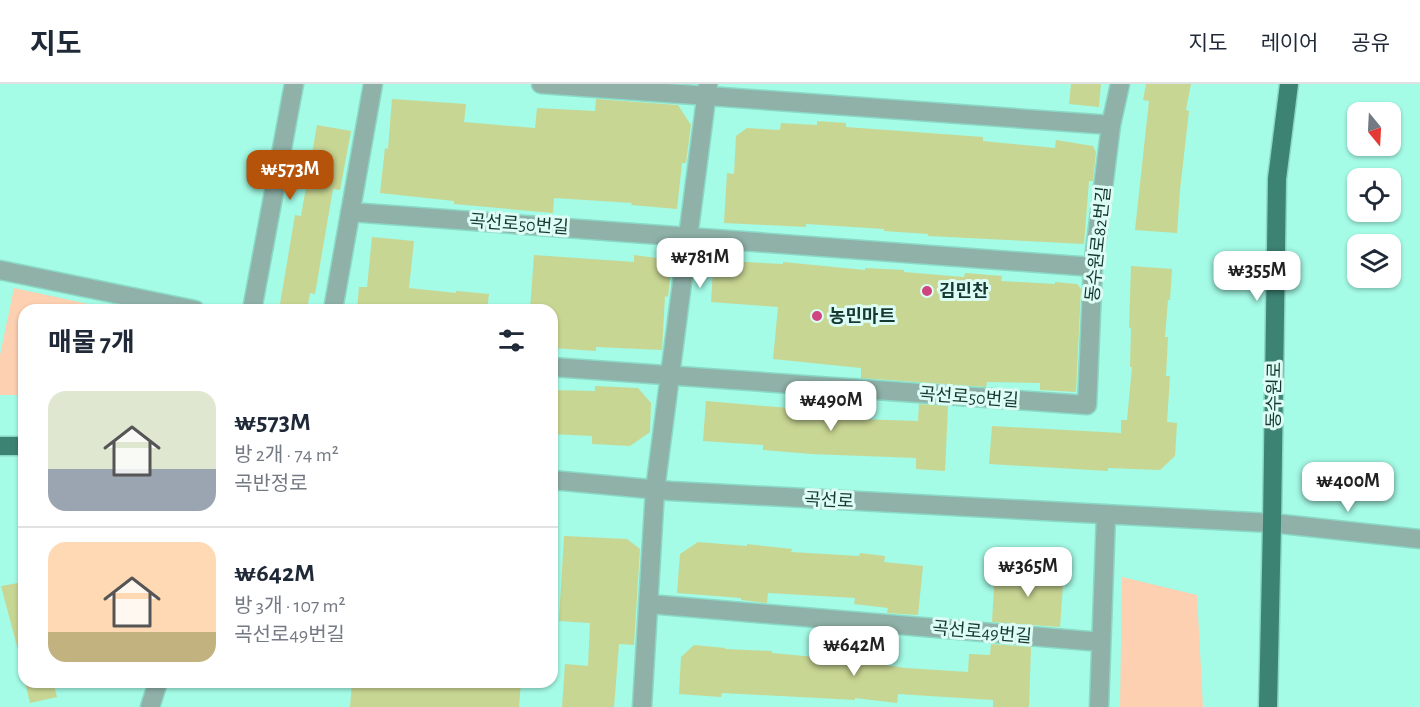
<!DOCTYPE html>
<html lang="ko">
<meta charset="utf-8">
<style>
body{margin:0;font-family:"Alegreya Sans","Noto Sans KR",sans-serif;background:#f6f6f7;color:#1f2937;height:100vh;display:flex;flex-direction:column;font-size:22px;white-space:nowrap}
*{box-sizing:border-box;margin:0}
p{font-size:20px;color:#747a83}
.icon{flex:none;width:33px;height:33px;fill:none;stroke:currentColor;stroke-width:2;stroke-linecap:round;stroke-linejoin:round}
.map{position:relative;flex:1;overflow:hidden}
.sheet{position:absolute;left:18px;top:220px;width:540px;height:384px;display:flex;flex-direction:column;background:#fff;border-radius:18px;box-shadow:0 2px 4px #0004}
.sheet>*{flex:none}
.needle{width:39px;rotate:162deg}
.controls{position:absolute;left:1347px;top:18px;display:grid;gap:12px}
.controls a{display:grid;place-items:center;width:54px;height:54px;border-radius:12px;background:#fff;box-shadow:0 2px 4px #0004;font-size:30px}
.price{position:absolute;translate:-50% -51px;padding:0 14px;border-radius:12px;background:#fff;color:#222;font-size:20px;line-height:39px;filter:drop-shadow(0 2px 3px #0008)}
.price::after{content:'';position:absolute;left:50%;top:36px;width:18px;height:14px;margin-left:-9px;background:inherit;clip-path:polygon(0 0,100% 0,50% 100%)}
.price.selected{background:#b45309;color:#fff}
ul{padding:0;list-style:none}
li{display:flex;align-items:center;gap:18px;height:150px;padding:0 30px}
li+li{border-top:2px solid #e0e1e3}
li span{display:grid;place-items:center;flex:none;width:168px;height:120px;border-radius:18px;color:#555}
li>.icon{margin-inline-start:auto}
span .icon{width:72px;height:72px;fill:#fffc;stroke-width:1}
li b{font-size:26px}
h2{display:flex;justify-content:space-between;align-items:center;height:72px;padding:0 30px;font-size:26px}
header{display:flex;align-items:center;gap:36px;box-sizing:border-box;height:84px;padding:0 30px;background:#fff;border-bottom:2px solid #e0e1e3}
header strong{font-size:28px}
nav{display:flex;gap:33px;margin-inline-start:auto;font-size:21px}
.map>svg:first-child{display:block}
</style>
<header>
<strong>지도</strong>
<nav><a>지도</a><a>레이어</a><a>공유</a></nav>
</header>
<div class="map">
<svg width="1420" height="623" viewBox="0 0 1420 623">
<rect width="100%" height="100%" fill="#a4fbe6"/>
<path fill="#fcd0b0" d="M14 204 93 221 92 226H24V311H0V271Z
M1122 493 1197 511 1203 623H1120Z"/>
<path fill="#c8d693" d="M1071 0H1101L1099 23 1069 20Z
M1146 0H1191L1186 26 1189 27 1180 106 1177 149 1135 146 1149 17 1143 16Z
M392 15 466 20 464 38 535 44 537 24 595 27 596 15 678 21 691 41 686 79H682L677 125 631 121 632 119 554 114 553 129 454 120V117L380 109 385 64 388 65Z
M817 37 846 39V43L983 53V57L1055 64 1056 56 1093 62 1096 68 1093 97H1089L1084 160 928 152V150L884 147V145L806 140V143L724 139 727 89 734 90 736 52 747 44 780 46 781 39 817 41Z
M317 41 351 47 340 106 333 105 315 210 310 209 307 226H279L295 131 301 132Z
M372 153 414 157 409 204 456 209V207L489 210 487 226H357L359 203H367Z
M534 171 634 178V171L672 176 668 213 665 212 662 266 596 263V267L552 264V226H530Z
M727 177 783 180V178L865 186V184L904 186V188L964 193 965 189 1002 192 1001 197 1055 200V198L1077 200 1081 205 1076 308 1040 306V299L987 298 986 303 861 294V284L773 275 778 223 711 218 713 186Z
M1131 182 1172 185 1170 216H1168L1165 253H1168L1166 292H1170L1167 338 1177 339 1175 372 1160 386 1108 384V387L989 380 992 342 1121 349V336H1127L1132 283H1130L1131 244H1129Z
M595 302 638 304 651 319 650 348 630 362 592 360V352L552 350V306L595 307Z
M706 317 813 326V324L857 326V335L918 337 919 320 948 322 945 387 916 385V374L811 370 763 366V361L703 357Z
M564 452 627 455 640 465 634 561 619 560 614 623H562L565 580 588 582 590 539 559 537Z
M698 458 747 462V460L792 465 791 468 859 472 860 469 885 472 884 478 923 482 918 531 887 529 888 524 854 520 855 514 768 509 767 519 741 516V514L677 509 680 470Z
M995 486 1039 490V486L1064 487 1060 543 992 538Z
M24 498V565L18 566 1 502Z
M991 560 1031 563 1029 623H993V616L898 610 897 619 855 614V616L722 609 721 613 679 610 681 573 694 561 725 564V565L772 567V569L815 573V574L857 577 906 584 968 588 969 570 990 571Z
M25 598H53L57 613 30 619Z
M352 598H521L519 623H350Z"/>
<g fill="none" stroke-linecap="round" stroke-linejoin="round">
<g stroke="#8ad8c6" stroke-width="21">
<path id="minor" d="M541 0 1111 41
M350 128 1093 183
M0 186 195 226
M252 226 294 0
M333 226 373 0
M552 283 1087 321 1093 183 1111 41 1120 0
M552 396 671 407 1272 439 1420 455
M649 520 1101 558
M150 623 158 598
M642 623 655 406 708 0
M1099 623 1106 430"/>
</g>
<g stroke="#8ad8c6" stroke-width="21">
<path id="major" d="M0 362H24
M1268 623 1272 439 1277 95 1289 0"/>
</g>
<use href="#minor" stroke="#8fb1a8" stroke-width="18"/>
<use href="#major" stroke="#3d8374" stroke-width="18"/>
</g>
<g fill="#ce4580" stroke="#dcfcf4" stroke-width="2">
<circle cx="927" cy="207" r="6"/>
<circle cx="817" cy="232" r="6"/>
</g>
<g text-anchor="middle" stroke-width="6" stroke-linejoin="round" paint-order="stroke">
<g font-size="18" fill="#153932" stroke="#dcfcf4">
<text transform="translate(519 140) rotate(4)" y="6">곡선로50번길</text>
<text transform="translate(1098 160) rotate(-84)" y="6">동수원로82번길</text>
<text transform="translate(1274 311) rotate(-89)" y="6">동수원로</text>
<text transform="translate(969 313) rotate(4)" y="6">곡선로50번길</text>
<text transform="translate(829 416) rotate(3)" y="6">곡선로</text>
<text transform="translate(982 548) rotate(5)" y="6">곡선로49번길</text>
</g>
<g font-size="18" font-weight="bold" fill="#153932" stroke="#dcfcf4" text-anchor="start">
<text x="939" y="213">김민찬</text>
<text x="829" y="238">농민마트</text>
</g>
</g>
</svg>
<div class="controls">
<a><svg class="needle" viewBox="-14 -14 28 28"><path d="M0-13l5 13h-10z" fill="#e53935"/><path d="M0 13l5-13h-10z" fill="#747a83"/></svg></a>
<a><svg class="icon" aria-label="locate" viewBox="0 0 24 24"><circle cx="12" cy="12" r="6"/><path d="M12 2v4M12 18v4M2 12h4M18 12h4"/></svg></a>
<a><svg class="icon" aria-label="layers" viewBox="0 0 24 24"><path d="M12 4l9 5-9 5-9-5zM3 14l9 5 9-5"/></svg></a>
</div>
<b class="price selected" style="left:290px;top:117px">₩573M</b>
<b class="price" style="left:700px;top:205px">₩781M</b>
<b class="price" style="left:1257px;top:218px">₩355M</b>
<b class="price" style="left:831px;top:348px">₩490M</b>
<b class="price" style="left:1348px;top:429px">₩400M</b>
<b class="price" style="left:1028px;top:514px">₩365M</b>
<b class="price" style="left:854px;top:593px">₩642M</b>
<section class="sheet">
<h2>매물 7개<svg class="icon" aria-label="filters" viewBox="0 0 24 24"><path d="M4 7h16M4 17h16"/><circle cx="9" cy="7" r="2"/><circle cx="15" cy="17" r="2"/></svg></h2>
<ul>
<li><span style="background:linear-gradient(#dfe7d0 65%,#9aa5b1 0)"><svg class="icon" aria-label="home" viewBox="0 0 24 24"><path d="M3 11l9-7 9 7M6 9v11h12V9"/></svg></span><div><b>₩573M</b><p>방 2개 · 74 m²</p><p>곡반정로</p></div></li>
<li><span style="background:linear-gradient(#ffd9b3 75%,#c2b280 0)"><svg class="icon" aria-label="home" viewBox="0 0 24 24"><path d="M3 11l9-7 9 7M6 9v11h12V9"/></svg></span><div><b>₩642M</b><p>방 3개 · 107 m²</p><p>곡선로49번길</p></div></li>
</ul>
</section>
</div>
